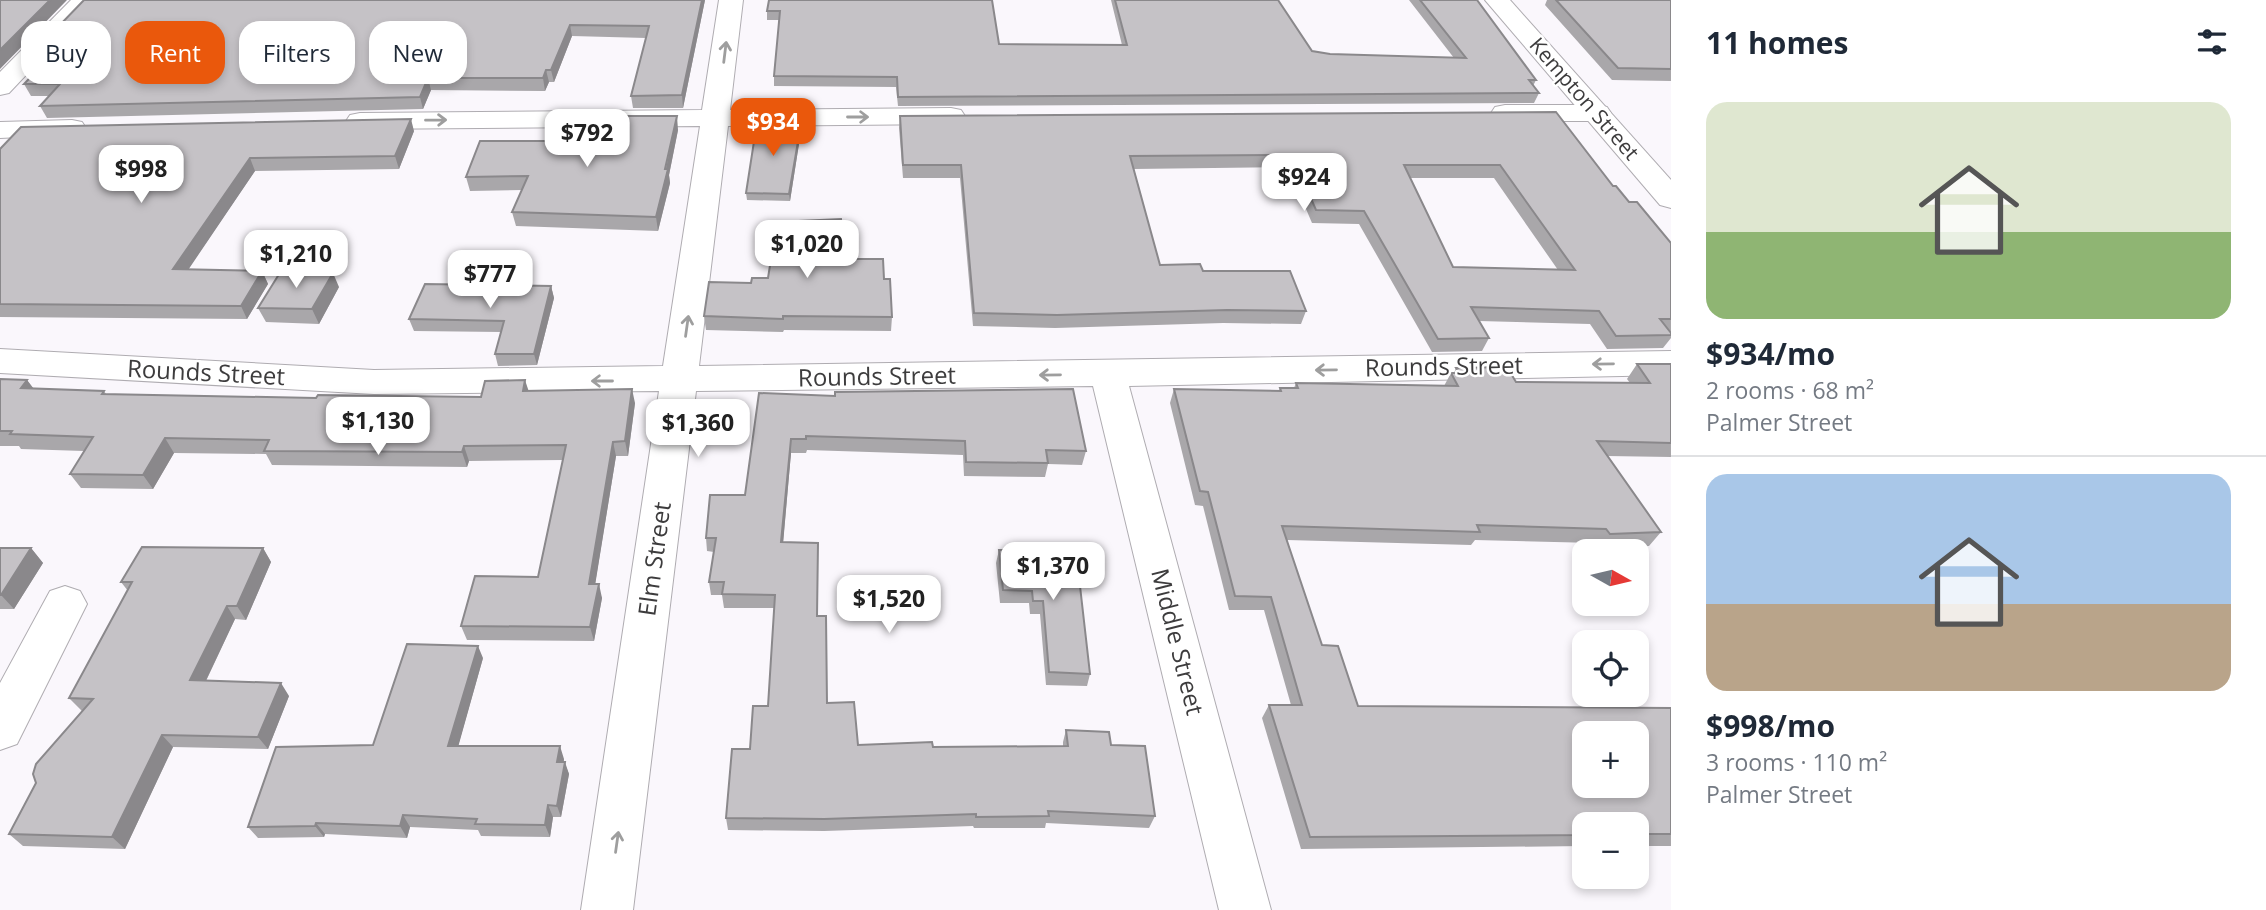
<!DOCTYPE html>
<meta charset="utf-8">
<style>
body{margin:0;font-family:"Open Sans",sans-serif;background:#f6f6f7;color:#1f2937;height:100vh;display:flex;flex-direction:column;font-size:26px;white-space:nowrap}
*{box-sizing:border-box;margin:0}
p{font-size:23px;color:#747a83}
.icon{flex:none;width:38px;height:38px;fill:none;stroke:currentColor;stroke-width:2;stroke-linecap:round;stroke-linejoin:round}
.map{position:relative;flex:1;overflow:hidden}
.drawer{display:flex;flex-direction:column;background:#fff;width:595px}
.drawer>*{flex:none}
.top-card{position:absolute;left:21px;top:21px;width:665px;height:63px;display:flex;gap:14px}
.needle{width:46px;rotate:98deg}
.controls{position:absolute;left:1572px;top:539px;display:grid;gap:14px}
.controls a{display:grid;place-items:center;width:77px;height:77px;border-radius:14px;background:#fff;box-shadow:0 4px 10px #0003;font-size:35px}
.price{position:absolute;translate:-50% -60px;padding:0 16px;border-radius:14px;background:#fff;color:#222;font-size:23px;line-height:46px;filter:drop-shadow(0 2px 4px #0008)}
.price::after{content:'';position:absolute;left:50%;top:42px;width:21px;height:16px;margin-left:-10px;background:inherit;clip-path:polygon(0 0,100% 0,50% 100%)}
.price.active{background:#ea580c;color:#fff}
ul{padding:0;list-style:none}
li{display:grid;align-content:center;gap:14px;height:371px;padding:0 35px}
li+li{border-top:2px solid #e0e1e3}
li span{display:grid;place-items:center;height:217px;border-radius:21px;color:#555}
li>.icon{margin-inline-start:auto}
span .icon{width:126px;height:126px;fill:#fffc;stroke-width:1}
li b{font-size:30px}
h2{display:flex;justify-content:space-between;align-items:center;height:84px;padding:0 35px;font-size:30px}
.chip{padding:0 24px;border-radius:21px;background:#fff;box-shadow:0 4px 10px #0003;font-size:24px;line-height:63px}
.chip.active{background:#ea580c;color:#fff}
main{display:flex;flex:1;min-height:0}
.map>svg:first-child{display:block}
</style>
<main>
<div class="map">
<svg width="1671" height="910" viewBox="0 0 1671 910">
<rect width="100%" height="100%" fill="#faf7fc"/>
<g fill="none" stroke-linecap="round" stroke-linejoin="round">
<g stroke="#afacb1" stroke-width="2">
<path id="minor" d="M71 0H97L9 93 0 95V72Z
M719 0H743L730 110 951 108 961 110 965 116 961 122 951 124 728 126 699 366 1671 351V375L1129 386 1271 910H1219L1093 386 696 391 633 910H581L659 391 374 394 0 373V349L374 370 663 366 700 126 360 129 350 127 346 121 350 115 360 113 702 110Z
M1505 105H1597L1607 107 1611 113 1607 119 1597 121H1505L1495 119 1491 113 1495 107Z
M72 120 82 122 86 128 82 134 0 138V122Z
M65 586 80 591 87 604 17 744 0 750V683L50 591Z"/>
</g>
<g stroke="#afacb1" stroke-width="2">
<path id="primary" d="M1485 0H1510L1671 180V208L1660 205Z"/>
</g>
<use href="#minor" fill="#fff" fill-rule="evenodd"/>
<use href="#primary" fill="#fff" fill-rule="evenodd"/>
</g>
<path fill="#a9a7aa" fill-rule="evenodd" d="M705 0 683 108H633L631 96 646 38 572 36 554 82H549L545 91 431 90 423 109 47 118 40 106 49 96H31L24 84 36 71H33L27 59Z
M769 0 999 44 1122 45 1111 0H1278L1312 51 1330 54 1454 58 1409 0H1477L1536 80 1533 86 1539 93 1534 103 898 106 896 87 774 86V76L779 20H767V11Z
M1547 0H1671V81L1612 80 1545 5Z
M1556 112 1613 186 1671 243V338L1663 348 1607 349 1590 324 1479 321 1489 338 1482 351 1432 352 1359 224 1312 223 1288 167 1134 169 1160 265 1203 271 1306 311 1301 324 1223 323 1055 328 973 326 960 178H903L899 128 900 116ZM1410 178H1494L1558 270 1453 267Z
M801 124V131L790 201 747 200 746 193Z
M678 130 669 175 670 183 658 231 516 226 512 212 522 190 470 191 466 177 597 141Z
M414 131 399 169 255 171 188 269 262 271 268 284 247 319 0 317V149Z
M845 259 884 279 892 317 891 331 784 330 783 332 706 330 704 316 751 283Z
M551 286 554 298 537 365 498 366 495 354 501 332 414 331 409 319Z
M339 287 319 324 266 322 258 308Z
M1637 364H1671V457L1607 456 1661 532 1649 546 1599 548 1595 543 1475 540 1471 545 1287 540 1322 645 1358 706 1671 708V846H1636V824H1584V846L1301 849 1262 718 1269 705H1291L1264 610H1229L1203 506 1195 505 1170 403 1174 389 1279 391 1280 388H1294L1296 383 1444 386 1451 373H1454L1456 368 1516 382 1630 383 1627 379Z
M0 379 27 380 34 389 104 391 106 394 316 398 481 397 528 391 635 403 628 456H616L595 584 602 598 594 641 467 640 461 626 538 577 563 460 469 461 467 467 272 465 266 454 174 453 153 489 81 488 70 474 84 451 21 449 19 446H0Z
M759 393 1086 451 1082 465 1048 464 1045 477 964 476 963 455 807 450 806 453H791L783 542 818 556 817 616 827 703 858 745 933 747 1063 746V742L1066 730 1111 745 1155 816 1149 828 1046 823 1045 828H974L973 826 824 831 728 830 726 818 750 749 768 706 774 608H724L722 595H711L709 582 714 552 707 551 706 538 745 495Z
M0 548H31L43 563 14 609H0Z
M263 548 271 562 246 620 235 619 206 681 289 696 268 749 173 747 125 849 23 846 9 834 36 783 82 711 69 698 128 591 121 582Z
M999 550 1076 551 1090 674 1087 686 1046 685 1040 614H1030L1029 603H1000L996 563Z
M483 658 458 746 564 759V762L569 774 561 817H553L550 837 481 836 478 830 410 827 407 838 325 834 324 837 258 838 248 827 373 745Z"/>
<path fill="#8a888b" d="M50 0H67L0 69V50Z
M702 0H705L683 108 682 95Z
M570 25 572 36 554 82 551 70Z
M546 70 549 82 545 91 543 78Z
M428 78 431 90 423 109 420 97Z
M677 116 678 130 669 175 670 183 658 231 656 217Z
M411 119 414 131 399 169 395 156Z
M801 124V131L790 201 789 194Z
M250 158 255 171 180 282 173 269Z
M262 271 268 284 247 319 241 306Z
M333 273 339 287 319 324 312 309Z
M551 286 554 298 537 365 534 354Z
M27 380 38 395 21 388Z
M525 380 530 395 523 391Z
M632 389 635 403 628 456 625 441Z
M165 438 174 453 153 489 143 475Z
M791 439V453L782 556 781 542Z
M613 442 616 456 593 598 589 584Z
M464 446 469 461 467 467 462 452Z
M31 548 43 563 14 609 1 595Z
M263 548 271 562 246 620 237 606Z
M599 584 602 598 594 641 590 627Z
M227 606 235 619 200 693 190 680Z
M478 646 483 658 455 758 448 746Z
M281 683 289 696 268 749 258 737Z
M162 735 173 747 125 849 112 837Z
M560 746 564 759 561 774 557 762Z
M565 762 569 774 561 817 557 806Z
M548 805 553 817 550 837 545 825Z
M403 815 410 827 407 838 400 826Z
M316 823 325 834 324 837 315 826Z"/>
<path fill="#c5c2c6" stroke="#8a888b" stroke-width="2" fill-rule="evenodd" d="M0 0H50L0 50Z
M84 0H702L682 95 631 96 649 26 570 25 551 70H546L543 78H428L420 97 40 106 60 84H24L48 59H27Z
M769 0H992L999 44 1127 45 1115 0H1278L1312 51 1330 54 1466 58 1420 0H1477L1536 80H1529L1539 93 898 97 897 77 774 76 780 11H767Z
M1556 0H1671V69L1618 68Z
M1556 112 1613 186H1616L1629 202H1637L1671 243V319H1660L1671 333V335L1616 336 1599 311 1471 307 1489 338 1438 339 1364 211 1316 210 1292 155 1130 156 1160 265 1200 264 1203 271H1290L1306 311 1227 310 1057 315 974 313 961 165H903L900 116ZM1404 165H1500L1575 270 1453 267Z
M605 116H677L665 169H668L656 217 512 212 528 176 466 177 480 141H597Z
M411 119 395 156 250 158 173 269 262 271 241 306 0 304V149L21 127Z
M757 122 801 124 789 194 746 193Z
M841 219 845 259H883L884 279H890L892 317 783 316V319L704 316 709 282 751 283 752 278H768L777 222Z
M281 271 333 273 312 309 258 308Z
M425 284 551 286 534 354H495L504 321 409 319Z
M1637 364H1671V443L1597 441 1661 532 1610 534 1606 529 1477 525 1480 532 1282 526 1322 645 1338 646 1358 706 1671 708V834H1636V824H1584V835L1310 837 1269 705H1302L1271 597 1235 596 1208 492 1200 491 1174 389 1281 391 1280 388H1298L1296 383 1458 386 1451 373H1459L1456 368 1507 367 1516 382 1650 383ZM1584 733H1636V786H1584Z
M0 379 27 380 21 388 104 391 102 394 316 398 318 395 481 397 485 381 525 380 523 391 632 389 625 441 613 442 589 584H599L590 627 461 626 475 576 538 577 566 445 464 446 462 452 264 451 269 440 165 438 143 475 70 474 93 437 10 434 12 431H0Z
M1073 389 1086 451 1046 450 1048 463 966 462 965 441 806 436V439H791L781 542 818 543 817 616H826L827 703 854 702 858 745 932 742 933 747 1068 746 1066 730 1109 732 1111 745 1145 746 1155 816 1048 811 1049 816 976 817V814L824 819 726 818 732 749H750L753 706H768L775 595 722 594 724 582H709L716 538H706L710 495H745L759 393 835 396V392Z
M142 547 263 548 237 606H227L190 680 281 683 258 737 162 735 112 837 9 834 36 783 33 774 36 764 93 699 69 698 132 582H121Z
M0 548H31L1 595H0Z
M999 550 1076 551 1090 674 1049 672 1043 601H1033L1032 591 1003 590Z
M407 644 478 646 448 746H560L557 762H565L557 806 548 805 545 825 475 824 477 819 403 815 400 826 316 823 315 826 248 827 276 747 373 745Z"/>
<defs><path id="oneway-shaft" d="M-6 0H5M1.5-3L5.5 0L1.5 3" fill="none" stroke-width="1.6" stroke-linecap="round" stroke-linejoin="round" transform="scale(1.75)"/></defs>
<g stroke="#9e9e9e">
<use href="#oneway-shaft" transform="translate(725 52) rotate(-83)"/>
<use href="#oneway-shaft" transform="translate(858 117)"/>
<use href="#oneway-shaft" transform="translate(436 120) rotate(-1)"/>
<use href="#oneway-shaft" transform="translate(687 326) rotate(-82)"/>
<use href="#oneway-shaft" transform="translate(1603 364) rotate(179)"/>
<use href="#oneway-shaft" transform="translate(1326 370) rotate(179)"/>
<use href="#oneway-shaft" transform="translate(1050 375) rotate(179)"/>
<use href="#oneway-shaft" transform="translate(602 381) rotate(180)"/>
<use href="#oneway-shaft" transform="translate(617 842) rotate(-82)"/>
</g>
<g text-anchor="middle" stroke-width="5" stroke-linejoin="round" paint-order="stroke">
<g font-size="21" fill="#3d3c3d" stroke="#fff">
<text transform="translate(1584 99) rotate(49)" y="7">Kempton Street</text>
</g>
<g font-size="24" fill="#3d3c3d" stroke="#fff">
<text transform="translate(1444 367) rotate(-1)" y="8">Rounds Street</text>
<text transform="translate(206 373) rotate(3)" y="8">Rounds Street</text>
<text transform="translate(877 377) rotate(-1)" y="8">Rounds Street</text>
<text transform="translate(655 559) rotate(-82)" y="8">Elm Street</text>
<text transform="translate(1177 642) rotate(76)" y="8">Middle Street</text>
</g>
</g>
</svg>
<div class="controls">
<a><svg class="needle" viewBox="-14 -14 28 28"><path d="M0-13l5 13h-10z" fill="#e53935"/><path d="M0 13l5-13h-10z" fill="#747a83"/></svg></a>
<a><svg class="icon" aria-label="locate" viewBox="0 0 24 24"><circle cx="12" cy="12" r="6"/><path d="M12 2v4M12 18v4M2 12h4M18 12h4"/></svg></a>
<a>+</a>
<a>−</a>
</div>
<b class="price active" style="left:773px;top:158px">$934</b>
<b class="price" style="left:587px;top:169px">$792</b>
<b class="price" style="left:141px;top:205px">$998</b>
<b class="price" style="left:1304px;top:213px">$924</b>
<b class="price" style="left:807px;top:280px">$1,020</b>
<b class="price" style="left:296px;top:290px">$1,210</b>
<b class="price" style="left:490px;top:310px">$777</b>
<b class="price" style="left:378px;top:457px">$1,130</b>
<b class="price" style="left:698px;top:459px">$1,360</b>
<b class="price" style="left:1053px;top:602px">$1,370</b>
<b class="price" style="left:889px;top:635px">$1,520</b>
<div class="top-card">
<a class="chip">Buy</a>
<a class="chip active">Rent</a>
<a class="chip">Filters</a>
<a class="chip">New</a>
</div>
</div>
<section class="drawer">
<h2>11 homes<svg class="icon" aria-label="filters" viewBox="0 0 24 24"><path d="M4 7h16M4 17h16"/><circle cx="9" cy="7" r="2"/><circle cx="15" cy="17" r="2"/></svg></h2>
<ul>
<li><span style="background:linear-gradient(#dfe7d0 60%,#8fb573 0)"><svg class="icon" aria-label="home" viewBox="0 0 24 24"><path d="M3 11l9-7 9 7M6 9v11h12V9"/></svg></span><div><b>$934/mo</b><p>2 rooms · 68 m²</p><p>Palmer Street</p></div></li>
<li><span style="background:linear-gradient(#a9c7e8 60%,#b9a48a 0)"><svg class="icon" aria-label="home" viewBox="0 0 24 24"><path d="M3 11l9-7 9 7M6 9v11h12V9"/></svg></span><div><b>$998/mo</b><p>3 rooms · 110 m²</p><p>Palmer Street</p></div></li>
</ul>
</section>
</main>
